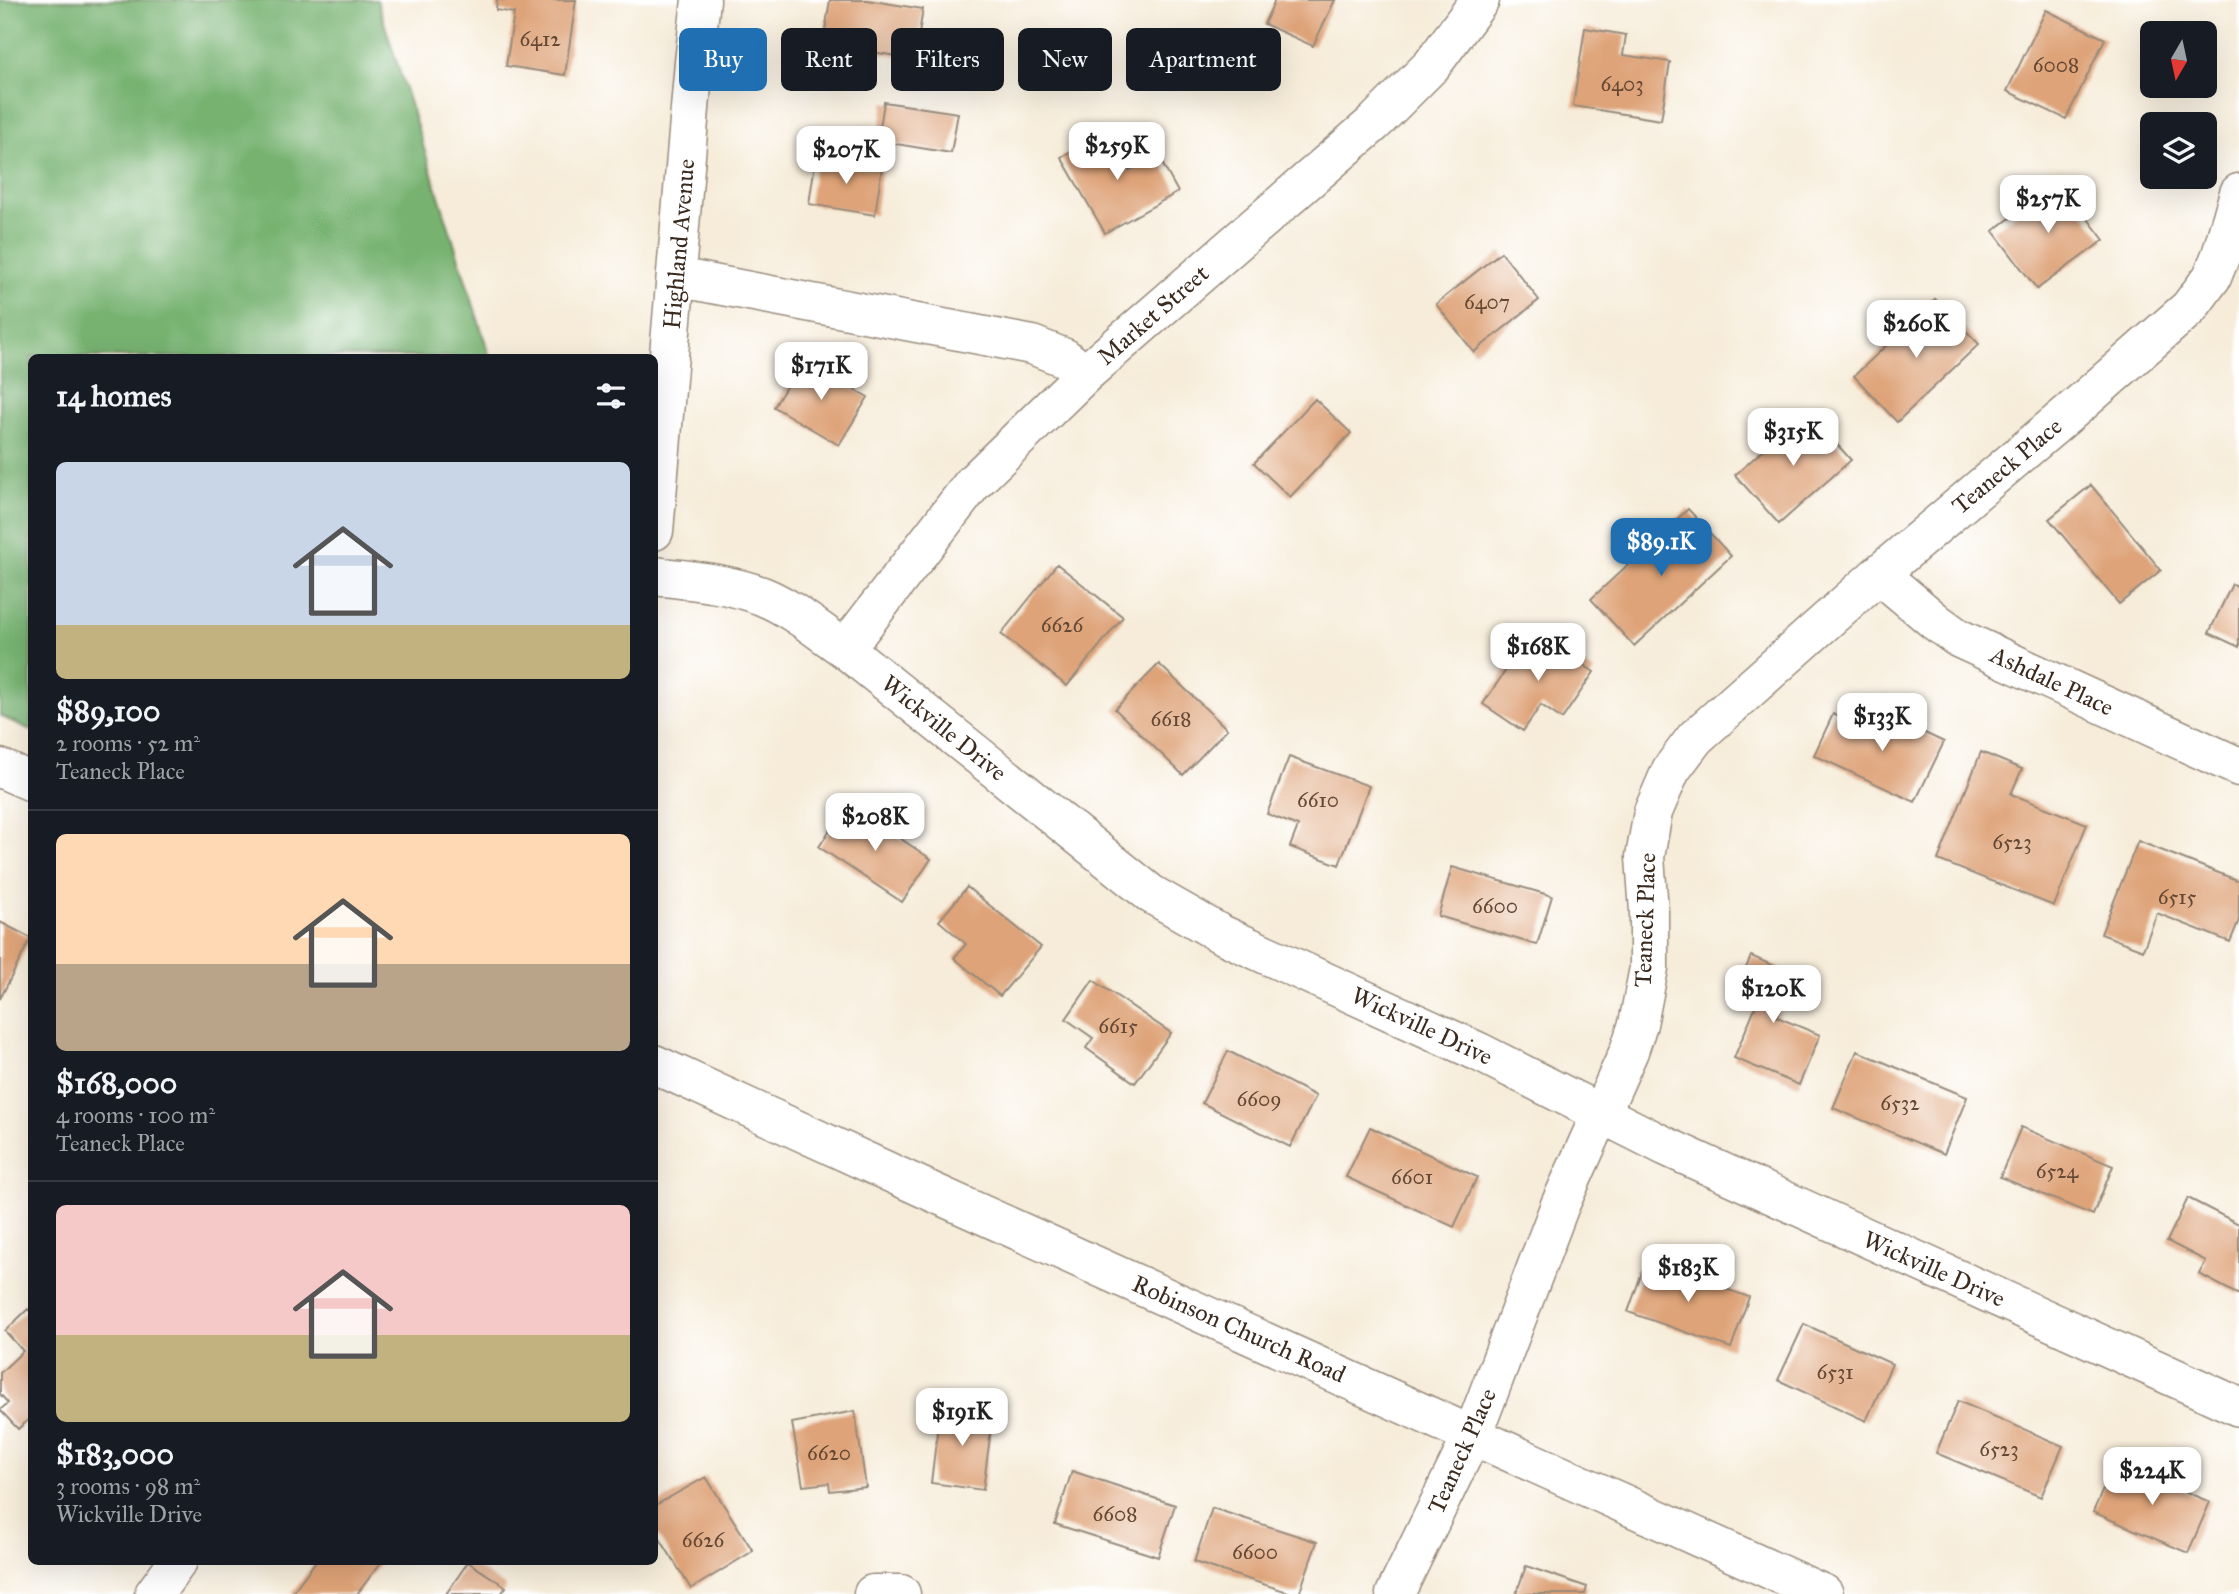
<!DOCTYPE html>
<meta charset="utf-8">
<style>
body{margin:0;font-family:"IM FELL Great Primer",serif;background:#242831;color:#f1f3f6;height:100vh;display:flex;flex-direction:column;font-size:26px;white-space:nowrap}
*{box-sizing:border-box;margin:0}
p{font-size:23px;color:#9ea1a6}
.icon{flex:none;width:38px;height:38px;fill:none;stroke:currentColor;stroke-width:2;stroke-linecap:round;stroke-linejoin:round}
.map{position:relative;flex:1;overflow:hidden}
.drawer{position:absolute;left:28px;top:354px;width:630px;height:1211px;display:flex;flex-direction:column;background:#171b24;border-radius:10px;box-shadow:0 7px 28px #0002}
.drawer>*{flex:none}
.banner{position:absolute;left:679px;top:28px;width:665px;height:63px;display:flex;gap:14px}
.needle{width:46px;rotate:189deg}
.tools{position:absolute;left:2140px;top:21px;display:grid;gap:14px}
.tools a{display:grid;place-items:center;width:77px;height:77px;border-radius:10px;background:#171b24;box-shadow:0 7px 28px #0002;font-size:35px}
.price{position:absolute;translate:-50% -60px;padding:0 16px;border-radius:14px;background:#fff;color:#222;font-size:23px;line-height:46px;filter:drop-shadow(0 2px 4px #0008)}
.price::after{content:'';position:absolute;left:50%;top:42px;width:21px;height:16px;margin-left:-10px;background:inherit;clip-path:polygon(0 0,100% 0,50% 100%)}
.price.on{background:#1f6fb2;color:#fff}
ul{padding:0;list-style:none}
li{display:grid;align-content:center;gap:14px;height:371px;padding:0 28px}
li+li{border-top:2px solid #363941}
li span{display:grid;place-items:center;height:217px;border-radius:10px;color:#555}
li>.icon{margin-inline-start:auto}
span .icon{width:126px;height:126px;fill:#fffc;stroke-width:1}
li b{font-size:30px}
h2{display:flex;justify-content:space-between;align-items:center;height:84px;padding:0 28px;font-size:30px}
.pill{padding:0 24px;border-radius:10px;background:#171b24;box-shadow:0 7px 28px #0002;font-size:24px;line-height:63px}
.pill.on{background:#1f6fb2;color:#fff}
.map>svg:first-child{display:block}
</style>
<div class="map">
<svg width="2239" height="1594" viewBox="0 0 2239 1594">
<rect width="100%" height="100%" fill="#fff"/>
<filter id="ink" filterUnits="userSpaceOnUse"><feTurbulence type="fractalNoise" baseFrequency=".0143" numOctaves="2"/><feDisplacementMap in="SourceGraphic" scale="14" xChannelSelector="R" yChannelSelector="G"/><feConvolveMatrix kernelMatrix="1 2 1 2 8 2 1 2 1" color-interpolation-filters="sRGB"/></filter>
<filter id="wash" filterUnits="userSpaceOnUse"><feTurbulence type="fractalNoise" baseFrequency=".00686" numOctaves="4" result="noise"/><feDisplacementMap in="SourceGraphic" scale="28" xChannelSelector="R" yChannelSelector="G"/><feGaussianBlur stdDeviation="1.57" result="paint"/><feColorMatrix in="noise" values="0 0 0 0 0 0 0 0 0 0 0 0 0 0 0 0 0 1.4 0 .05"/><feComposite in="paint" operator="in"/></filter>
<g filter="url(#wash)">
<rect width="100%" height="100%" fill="#f6ecd9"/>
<path fill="#77b271" stroke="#596e48" stroke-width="2" d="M0 0H377L490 357H32L31 730 0 716Z"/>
<g id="blocks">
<path fill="#dea378" d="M497 0H576L565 75 506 66 514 13 496 10Z
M830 0H867L923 9 915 59 823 44Z
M1275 0H1335L1313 46 1264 24Z
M2046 10 2105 39 2066 119 2007 91Z
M1585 28 1626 35 1623 55 1670 62 1661 120 1573 106Z
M884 102 958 113 951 153 878 141Z
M1106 131 1129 171 1157 154 1178 192 1105 233 1061 157Z
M816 157 882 167 875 215 809 204Z
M2059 181 2104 240 2037 289 1993 231Z
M1501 252 1539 300 1474 352 1436 304Z
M1935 299 1979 344 1897 422 1854 376Z
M802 360 868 397 839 445 774 407Z
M1315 399 1351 433 1290 497 1254 463Z
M1807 411 1851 460 1779 524 1735 475Z
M2091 485 2161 570 2119 604 2049 519Z
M1688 509 1731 556 1634 646 1591 599Z
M1057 564 1123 617 1067 686 1001 634Z
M2232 584 2239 587V647L2209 633Z
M1533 630 1594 672 1562 719 1541 705 1523 731 1483 704Z
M1159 664 1227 729 1183 775 1115 709Z
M1882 713 1944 742 1915 802 1814 755 1833 714 1873 732Z
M1981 752 2022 769 2011 794 2087 824 2054 906 1938 860Z
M1289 757 1369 786 1339 865 1290 847 1298 826 1267 814Z
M847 803 931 859 902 902 819 847Z
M2138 841 2239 881V920L2230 942 2157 913 2143 950 2101 934Z
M1452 867 1552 896 1537 945 1438 916Z
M967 887 1041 947 1000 996 954 958 966 944 939 921Z
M0 922 31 938 0 999Z
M1751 956 1795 975 1777 1017 1820 1035 1799 1085 1734 1058 1756 1005 1734 996Z
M1093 980 1171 1033 1135 1083 1086 1048 1093 1038 1066 1019Z
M1228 1051 1316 1096 1290 1147 1202 1103Z
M1857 1051 1967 1097 1944 1154 1833 1108Z
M1370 1127 1477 1177 1454 1227 1346 1177Z
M2021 1127 2113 1166 2093 1215 2000 1177Z
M2188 1198 2239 1224V1295L2199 1274 2206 1261 2167 1241Z
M1646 1261 1749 1297 1731 1348 1628 1312Z
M28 1309 32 1313V1416L18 1429 0 1410 8 1403 0 1394V1373L23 1351 5 1331Z
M1804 1324 1892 1364 1866 1421 1778 1380Z
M1958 1401 2063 1446 2041 1497 1936 1453Z
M940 1407 993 1414 983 1490 931 1483Z
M855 1411 866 1487 830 1491 829 1483 803 1486 792 1423Z
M2115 1462 2210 1502 2188 1553 2093 1512Z
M1072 1471 1175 1505 1158 1557 1055 1524Z
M706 1477 753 1551 691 1589 654 1529V1506Z
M1212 1508 1317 1542 1299 1594H1294L1194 1562Z
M316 1561H382L357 1594H293L292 1593Z
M468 1562 506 1587 501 1594H446Z
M1526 1566 1587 1587 1585 1594H1516Z"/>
</g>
</g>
<g filter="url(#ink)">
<use href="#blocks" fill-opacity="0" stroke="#988b7c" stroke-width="2"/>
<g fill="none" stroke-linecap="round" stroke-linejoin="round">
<g stroke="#988b7c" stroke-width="41">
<path id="minor" d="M676 277 1032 345 1065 358 1085 374
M654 531 694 62 701 0
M1879 574 1936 622 1958 638 2239 767
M654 576C691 580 728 583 762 596 792 608 819 631 845 649L1151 894 1221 934 1479 1052 1665 1146 2239 1407
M845 649 973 483 1085 374 1374 123 1432 65 1480 0
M0 768 32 782
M654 1064 928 1190 1824 1594
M154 1594 178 1561
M873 1594H901
M1395 1594 1473 1434 1560 1205 1629 1051 1638 1024 1649 968V911L1645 857 1653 812 1671 770 1695 738 1879 574 2082 402 2189 308 2212 277 2221 255 2239 193"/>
</g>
<use href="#minor" stroke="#fff" stroke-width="38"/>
</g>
</g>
<g text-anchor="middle" stroke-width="5" stroke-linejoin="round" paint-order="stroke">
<g font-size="21" fill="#644834">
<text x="540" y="46">6412</text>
<text x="2056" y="72">6008</text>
<text x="1622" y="91">6403</text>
<text x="1487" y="309">6407</text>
<text x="1062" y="632">6626</text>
<text x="1171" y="726">6618</text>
<text x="1318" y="807">6610</text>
<text x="2012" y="849">6523</text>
<text x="2177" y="904">6515</text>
<text x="1495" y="913">6600</text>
<text x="1118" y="1033">6615</text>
<text x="1259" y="1106">6609</text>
<text x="1900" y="1110">6532</text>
<text x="2057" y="1178">6524</text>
<text x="1412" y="1184">6601</text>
<text x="1835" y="1379">6531</text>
<text x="1999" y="1456">6523</text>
<text x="829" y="1460">6620</text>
<text x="1115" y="1521">6608</text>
<text x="703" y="1547">6626</text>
<text x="1255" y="1559">6600</text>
</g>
<g font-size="24" fill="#3b2a1e" stroke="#fff">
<text transform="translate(679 244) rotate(-85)" y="8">Highland Avenue</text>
<text transform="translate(1153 315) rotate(-41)" y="8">Market Street</text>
<text transform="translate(2007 466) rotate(-40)" y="8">Teaneck Place</text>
<text transform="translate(2052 681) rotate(25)" y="8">Ashdale Place</text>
<text transform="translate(944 728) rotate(39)" y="8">Wickville Drive</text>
<text transform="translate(1645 920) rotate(-88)" y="8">Teaneck Place</text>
<text transform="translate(1422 1026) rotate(25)" y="8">Wickville Drive</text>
<text transform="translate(1934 1269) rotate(24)" y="8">Wickville Drive</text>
<text transform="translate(1239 1329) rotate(24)" y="8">Robinson Church Road</text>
<text transform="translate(1462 1451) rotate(-66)" y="8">Teaneck Place</text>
</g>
</g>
</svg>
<div class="tools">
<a><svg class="needle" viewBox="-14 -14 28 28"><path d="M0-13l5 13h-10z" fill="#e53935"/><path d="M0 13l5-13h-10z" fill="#9ea1a6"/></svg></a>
<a><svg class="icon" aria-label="layers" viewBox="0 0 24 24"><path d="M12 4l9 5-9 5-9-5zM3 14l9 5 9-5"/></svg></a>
</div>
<b class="price" style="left:1117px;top:182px">$259K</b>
<b class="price" style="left:846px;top:186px">$207K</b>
<b class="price" style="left:2048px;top:235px">$257K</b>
<b class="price" style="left:1916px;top:360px">$260K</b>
<b class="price" style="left:821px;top:402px">$171K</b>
<b class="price" style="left:1793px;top:468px">$315K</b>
<b class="price on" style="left:1661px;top:578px">$89.1K</b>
<b class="price" style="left:1538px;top:683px">$168K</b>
<b class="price" style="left:1882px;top:753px">$133K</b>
<b class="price" style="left:875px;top:853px">$208K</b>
<b class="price" style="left:1773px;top:1025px">$120K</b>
<b class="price" style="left:1688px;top:1304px">$183K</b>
<b class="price" style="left:962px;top:1448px">$191K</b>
<b class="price" style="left:2152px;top:1507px">$224K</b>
<div class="banner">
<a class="pill on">Buy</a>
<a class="pill">Rent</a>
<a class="pill">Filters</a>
<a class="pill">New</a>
<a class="pill">Apartment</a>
</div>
<section class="drawer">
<h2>14 homes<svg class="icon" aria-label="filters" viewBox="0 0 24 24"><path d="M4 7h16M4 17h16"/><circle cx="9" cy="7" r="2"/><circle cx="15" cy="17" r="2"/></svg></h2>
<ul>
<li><span style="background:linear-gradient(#c9d6e8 75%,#c2b280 0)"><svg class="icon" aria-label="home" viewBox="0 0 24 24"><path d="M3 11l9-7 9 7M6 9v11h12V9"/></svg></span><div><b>$89,100</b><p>2 rooms · 52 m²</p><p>Teaneck Place</p></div></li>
<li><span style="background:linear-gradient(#ffd9b3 60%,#b9a48a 0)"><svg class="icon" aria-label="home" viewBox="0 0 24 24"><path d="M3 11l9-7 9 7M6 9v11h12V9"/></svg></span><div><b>$168,000</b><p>4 rooms · 100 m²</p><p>Teaneck Place</p></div></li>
<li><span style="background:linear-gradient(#f6c9c9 60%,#c2b280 0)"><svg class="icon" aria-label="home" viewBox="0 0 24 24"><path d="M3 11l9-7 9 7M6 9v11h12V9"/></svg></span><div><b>$183,000</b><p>3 rooms · 98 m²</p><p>Wickville Drive</p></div></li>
</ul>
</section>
</div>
